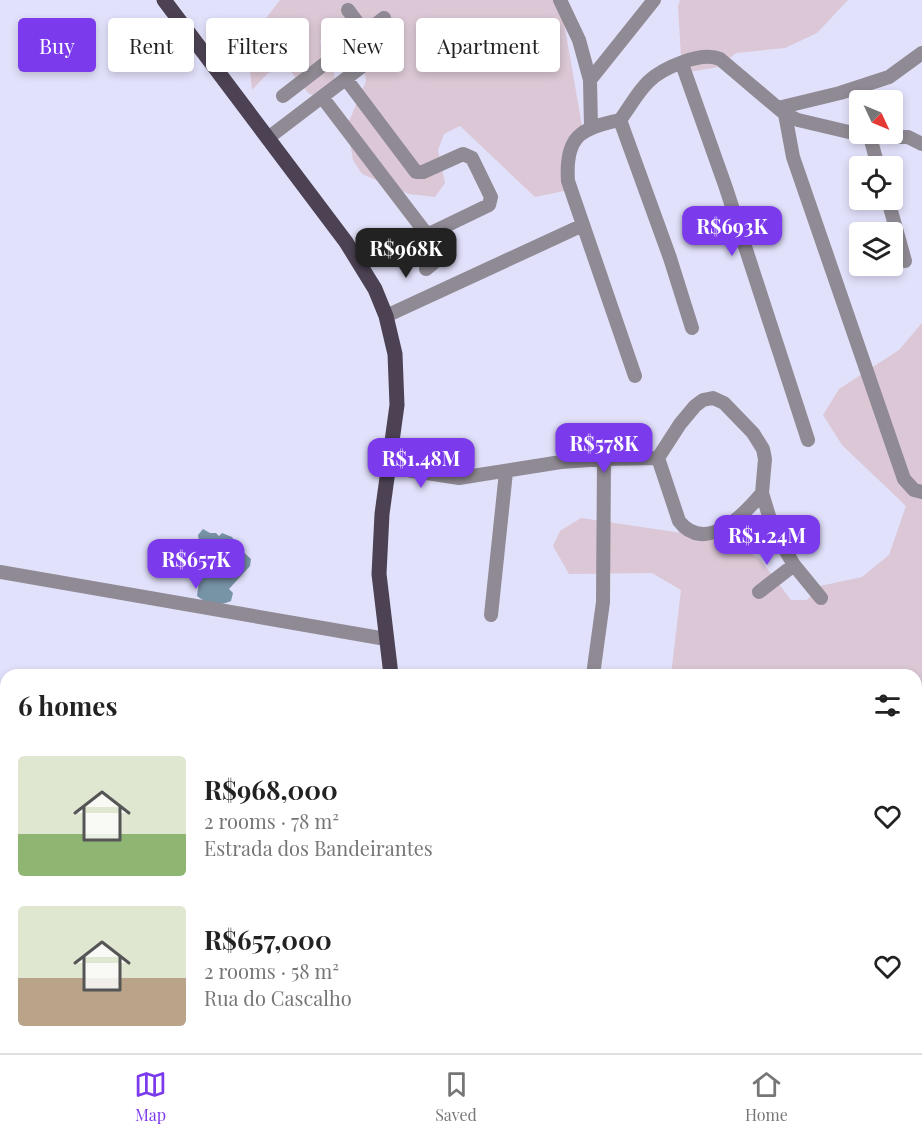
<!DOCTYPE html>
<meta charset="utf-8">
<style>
body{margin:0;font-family:"Playfair Display",serif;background:#f2f2f2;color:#222;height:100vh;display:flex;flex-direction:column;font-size:22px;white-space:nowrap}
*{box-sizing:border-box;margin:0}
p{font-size:20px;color:#767676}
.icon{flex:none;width:33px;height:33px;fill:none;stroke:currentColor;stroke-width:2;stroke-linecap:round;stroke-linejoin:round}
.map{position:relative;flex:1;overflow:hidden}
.side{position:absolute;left:0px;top:669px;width:922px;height:384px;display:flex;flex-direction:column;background:#fff;border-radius:18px 18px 0 0;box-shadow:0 3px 9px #0003}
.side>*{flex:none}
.guide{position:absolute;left:18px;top:18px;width:600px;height:54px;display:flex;gap:12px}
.needle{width:39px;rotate:134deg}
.controls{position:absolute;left:849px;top:90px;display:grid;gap:12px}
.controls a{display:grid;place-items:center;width:54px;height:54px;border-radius:6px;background:#fff;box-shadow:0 3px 9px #0003;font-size:30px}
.price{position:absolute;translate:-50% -51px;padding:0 14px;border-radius:12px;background:#7c3aed;color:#fff;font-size:20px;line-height:39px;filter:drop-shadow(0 2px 3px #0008)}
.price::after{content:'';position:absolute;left:50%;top:36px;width:18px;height:14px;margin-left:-9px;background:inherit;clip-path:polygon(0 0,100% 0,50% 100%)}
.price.current{background:#222;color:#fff}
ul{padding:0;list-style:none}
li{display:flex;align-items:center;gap:18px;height:150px;padding:0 18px}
li span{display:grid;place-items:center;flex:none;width:168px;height:120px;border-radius:6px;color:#555}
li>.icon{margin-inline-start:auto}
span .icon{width:72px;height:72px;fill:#fffc;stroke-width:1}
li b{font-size:26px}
h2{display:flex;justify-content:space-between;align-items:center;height:72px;padding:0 18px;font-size:26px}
.pill{padding:0 21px;border-radius:6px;background:#fff;box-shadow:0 3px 9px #0003;font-size:21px;line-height:54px}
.pill.current{background:#7c3aed;color:#fff}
.tab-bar{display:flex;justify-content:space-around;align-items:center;height:84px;border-top:2px solid #e0e0e0;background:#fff;font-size:16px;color:#767676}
.tab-bar a{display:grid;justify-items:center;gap:3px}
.tab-bar .current{color:#7c3aed}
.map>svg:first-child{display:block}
</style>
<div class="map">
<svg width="922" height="1053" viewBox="0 0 922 1053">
<rect width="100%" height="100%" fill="#e2e1fb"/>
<path fill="#dbc7d5" d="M280 0H560L584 137 567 162 564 191 535 197 460 126 444 134 438 150 445 183 435 197 409 194 362 174 353 160 347 126 366 81 359 37 327 32 320 41 334 70 335 89 323 100 308 93 288 68 268 73 252 90 247 43Z
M680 0H848L817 33 785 48 736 53 719 67 682 73 678 6Z
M922 323V916L916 911V675H671L681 590 652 573 569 574 553 546 560 531 581 518 729 540 760 559 791 600H807L820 586 862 577 889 555 906 506 842 445 823 415 839 389 899 350Z
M611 1047H809L844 1053H610Z"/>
<path fill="#7793a6" d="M203 529 210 533H216L219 536 222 533 232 537 240 549 251 559 250 566 229 589 233 593 231 601C217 607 209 605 197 596L199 580 205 574 201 569 203 565 198 535Z"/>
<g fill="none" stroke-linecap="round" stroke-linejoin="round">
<path stroke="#908a94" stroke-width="14" d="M560 0 579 40 590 80 591 127
M348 10 365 33
M682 64 726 188 808 440
M590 80 654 0
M283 96 384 18
M322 97 425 232 431 233 489 205 491 197 472 158 463 154 423 172H416L346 79
M778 108 840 93 889 77 922 53
M785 114 793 157 904 479 914 490 922 492
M620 120 670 258 692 328
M870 137 878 166
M268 138 394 42
M888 200 905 261
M411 243 425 232
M426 269 443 255 431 233
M386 316 583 225
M635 376 568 181C565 137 580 128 620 120 629 108 637 93 648 82 662 68 701 51 720 59L785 114 798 120 870 137H908L922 144
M658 458 679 521C705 555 744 515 762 493
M388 467 459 478 561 462 604 459 658 458 680 424 695 406 703 400 713 398 724 403 753 433 763 449 765 459 762 493 773 529 794 565 821 598
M0 572 386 639
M759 592 794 565
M491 615 506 472
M593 675 603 602 604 459
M110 1047 119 1053
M341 1053 344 1047"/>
<path stroke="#4c4253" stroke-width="15" d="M164 0 346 242 375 289 386 316 395 354 397 405 382 514 379 574 391 675
M261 1053 264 1047"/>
</g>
</svg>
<div class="controls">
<a><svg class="needle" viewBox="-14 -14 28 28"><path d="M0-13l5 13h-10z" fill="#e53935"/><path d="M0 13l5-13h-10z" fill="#767676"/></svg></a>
<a><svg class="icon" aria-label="locate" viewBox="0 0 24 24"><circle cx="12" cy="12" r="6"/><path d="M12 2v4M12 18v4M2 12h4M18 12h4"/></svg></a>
<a><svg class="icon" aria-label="layers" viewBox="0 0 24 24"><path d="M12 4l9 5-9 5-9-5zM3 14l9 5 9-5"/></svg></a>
</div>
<b class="price" style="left:732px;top:257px">R$693K</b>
<b class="price current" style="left:406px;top:279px">R$968K</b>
<b class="price" style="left:604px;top:474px">R$578K</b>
<b class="price" style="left:421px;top:489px">R$1.48M</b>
<b class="price" style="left:767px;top:566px">R$1.24M</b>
<b class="price" style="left:196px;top:590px">R$657K</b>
<div class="guide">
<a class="pill current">Buy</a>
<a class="pill">Rent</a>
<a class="pill">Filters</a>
<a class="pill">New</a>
<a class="pill">Apartment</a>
</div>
<section class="side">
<h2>6 homes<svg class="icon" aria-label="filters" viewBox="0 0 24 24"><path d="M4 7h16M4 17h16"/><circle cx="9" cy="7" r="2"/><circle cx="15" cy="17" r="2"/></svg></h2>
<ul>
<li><span style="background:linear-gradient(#dfe7d0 65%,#8fb573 0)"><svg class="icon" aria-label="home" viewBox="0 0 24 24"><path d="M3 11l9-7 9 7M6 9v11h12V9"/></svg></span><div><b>R$968,000</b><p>2 rooms · 78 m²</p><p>Estrada dos Bandeirantes</p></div><svg class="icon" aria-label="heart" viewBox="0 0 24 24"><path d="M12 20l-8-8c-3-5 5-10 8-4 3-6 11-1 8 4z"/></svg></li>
<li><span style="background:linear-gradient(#dfe7d0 60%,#b9a48a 0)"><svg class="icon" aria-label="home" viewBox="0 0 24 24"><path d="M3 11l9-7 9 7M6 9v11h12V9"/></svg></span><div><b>R$657,000</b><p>2 rooms · 58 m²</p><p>Rua do Cascalho</p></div><svg class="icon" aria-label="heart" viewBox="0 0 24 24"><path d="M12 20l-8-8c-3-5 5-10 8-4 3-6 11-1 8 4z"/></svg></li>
</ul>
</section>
</div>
<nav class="tab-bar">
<a class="current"><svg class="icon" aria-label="map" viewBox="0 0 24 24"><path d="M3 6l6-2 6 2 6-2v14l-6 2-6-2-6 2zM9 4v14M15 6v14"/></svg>Map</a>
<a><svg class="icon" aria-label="saved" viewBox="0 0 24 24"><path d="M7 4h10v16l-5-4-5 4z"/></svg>Saved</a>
<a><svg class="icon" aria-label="home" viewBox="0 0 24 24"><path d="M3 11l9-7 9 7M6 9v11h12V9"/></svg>Home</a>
</nav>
